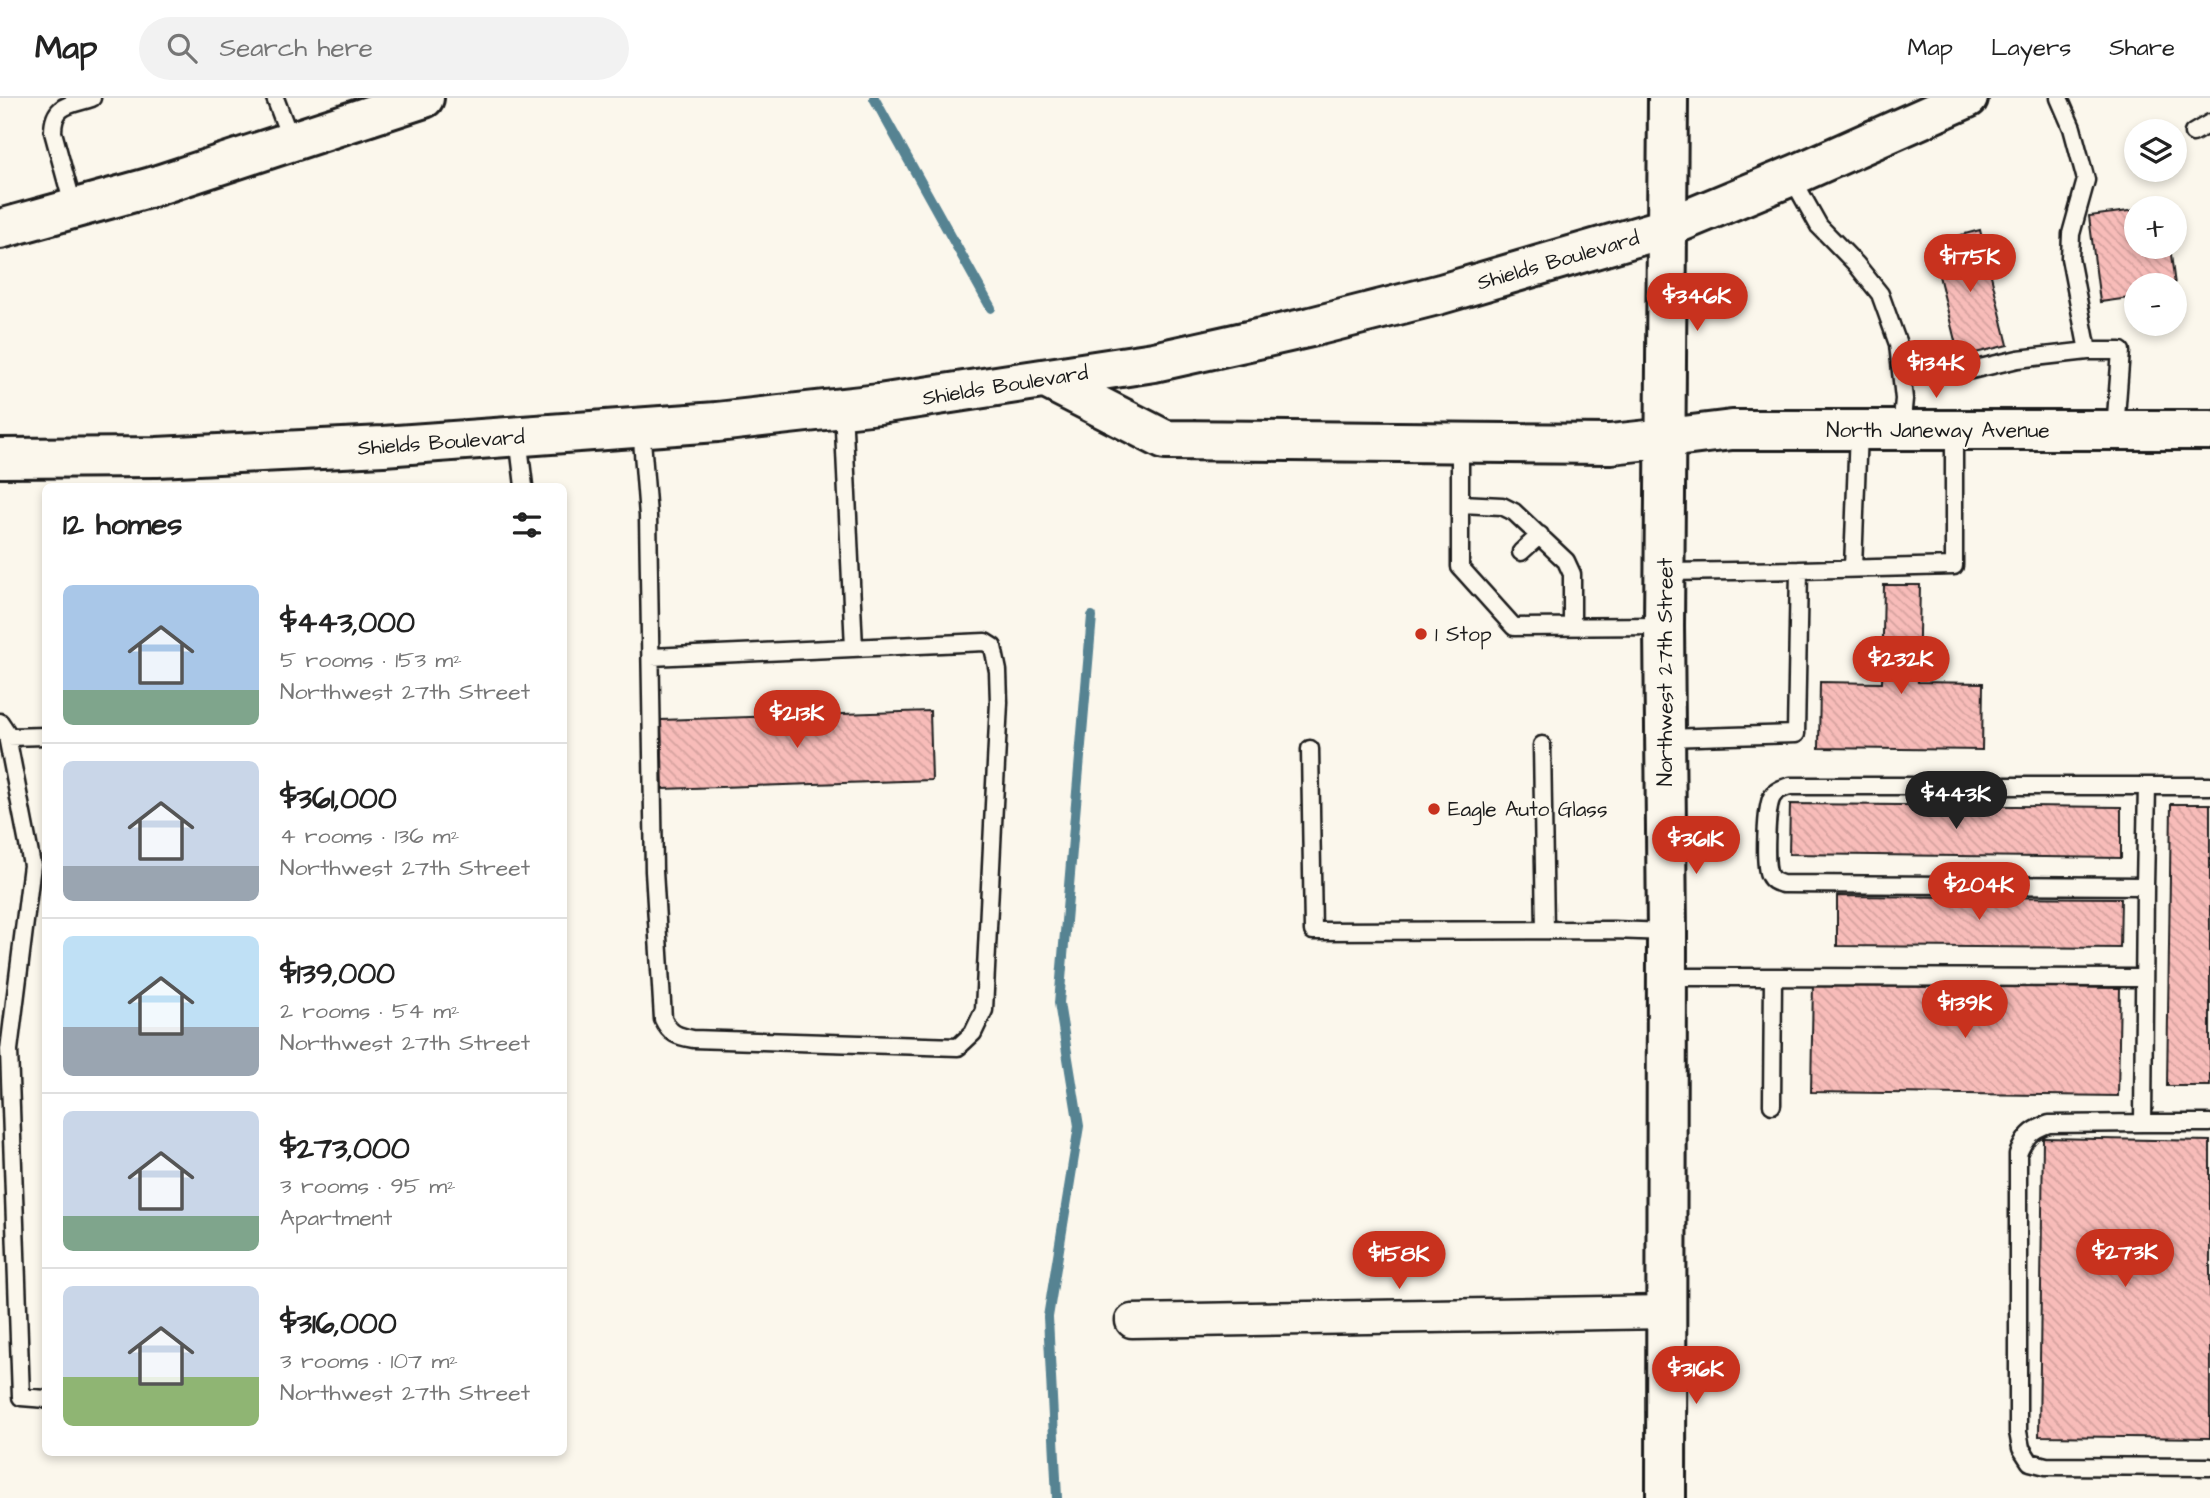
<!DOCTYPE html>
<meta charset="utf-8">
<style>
body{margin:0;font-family:"Architects Daughter",sans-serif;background:#f2f2f2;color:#222;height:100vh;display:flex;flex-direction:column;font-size:26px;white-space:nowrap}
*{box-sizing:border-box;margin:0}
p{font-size:23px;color:#767676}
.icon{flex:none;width:38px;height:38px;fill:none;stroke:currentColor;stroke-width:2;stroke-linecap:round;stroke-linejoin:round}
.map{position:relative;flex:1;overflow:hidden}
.details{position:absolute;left:42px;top:385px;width:525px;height:973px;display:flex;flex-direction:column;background:#fff;border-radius:10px;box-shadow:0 4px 10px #0003}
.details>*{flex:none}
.tools{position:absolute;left:2124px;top:21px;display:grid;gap:14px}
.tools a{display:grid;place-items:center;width:63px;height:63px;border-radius:50%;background:#fff;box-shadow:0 4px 10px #0003;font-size:35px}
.price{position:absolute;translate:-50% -60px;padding:0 16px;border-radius:24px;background:#c8321e;color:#fff;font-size:23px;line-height:46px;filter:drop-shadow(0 2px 4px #0008)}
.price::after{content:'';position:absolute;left:50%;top:42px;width:21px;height:16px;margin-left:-10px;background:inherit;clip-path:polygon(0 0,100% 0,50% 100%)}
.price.selected{background:#222;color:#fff}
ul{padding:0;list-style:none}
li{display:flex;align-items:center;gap:21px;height:175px;padding:0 21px}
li+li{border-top:2px solid #e0e0e0}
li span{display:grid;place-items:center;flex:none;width:196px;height:140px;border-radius:10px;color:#555}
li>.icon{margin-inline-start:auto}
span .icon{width:84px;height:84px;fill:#fffc;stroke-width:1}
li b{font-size:30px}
h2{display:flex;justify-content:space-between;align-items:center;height:84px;padding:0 21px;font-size:30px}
header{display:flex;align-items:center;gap:42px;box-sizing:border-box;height:98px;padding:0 35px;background:#fff;border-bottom:2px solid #e0e0e0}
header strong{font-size:33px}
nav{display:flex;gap:38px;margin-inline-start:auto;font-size:24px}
.search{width:490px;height:63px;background:#f2f2f2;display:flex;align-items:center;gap:18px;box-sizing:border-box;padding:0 24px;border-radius:38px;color:#767676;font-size:26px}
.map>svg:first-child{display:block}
</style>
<header>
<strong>Map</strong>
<div class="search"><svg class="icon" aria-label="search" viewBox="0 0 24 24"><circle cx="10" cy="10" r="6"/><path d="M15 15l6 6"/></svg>Search here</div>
<nav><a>Map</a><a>Layers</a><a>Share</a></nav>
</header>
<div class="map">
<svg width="2210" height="1400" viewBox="0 0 2210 1400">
<defs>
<pattern id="building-back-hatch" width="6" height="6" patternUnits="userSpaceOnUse" patternTransform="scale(1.75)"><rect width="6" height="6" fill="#f8bcb9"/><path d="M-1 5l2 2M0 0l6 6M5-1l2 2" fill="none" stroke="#d4a19e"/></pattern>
</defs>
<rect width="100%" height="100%" fill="#fbf7ec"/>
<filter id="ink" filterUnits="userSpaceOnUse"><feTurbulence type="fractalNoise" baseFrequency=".0143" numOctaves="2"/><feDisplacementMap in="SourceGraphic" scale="14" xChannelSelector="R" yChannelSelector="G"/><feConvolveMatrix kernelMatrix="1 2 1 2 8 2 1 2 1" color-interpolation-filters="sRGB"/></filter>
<g filter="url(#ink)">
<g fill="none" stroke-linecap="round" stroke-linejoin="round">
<path stroke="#578392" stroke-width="10" d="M874 0 991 210
M1057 1400 1048 1219 1079 1028 1059 905 1092 518"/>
</g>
<path fill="url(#building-back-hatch)" stroke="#1c1c1c" stroke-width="2" d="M2137 112V149H2170L2175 187H2137V199L2100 204 2089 118Z
M1980 132 2008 247 1959 259 1931 145Z
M1884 487H1920L1918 584 1983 585 1982 652 1819 650 1820 584 1882 585Z
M930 613 932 682 663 691 661 622Z
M1790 706 2121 709V760L1789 756Z
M2171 706H2210V988H2167Z
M1837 798 2121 800 2120 850 1837 848Z
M1813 885 2120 890 2118 998 1811 994Z
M2043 1040 2210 1043V1340L2039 1338Z"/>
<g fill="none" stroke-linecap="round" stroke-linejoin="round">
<g stroke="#1c1c1c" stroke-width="21">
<path id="lane" d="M275 0 292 45
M2059 0 2072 30 2086 82 2071 136 2070 160 2088 253
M2193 35 2210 25
M1791 78 1819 128 1856 166 1880 196 1898 246 1904 301 1901 332
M74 111 53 34C53 6 70 7 92 0
M1902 276 1963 274 2018 261 2088 253H2121L2115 332
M843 309 854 550
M641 329 648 418 654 773 663 921C670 936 677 938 693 941L958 949 973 935 984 912 999 604 998 573 993 549 985 544 651 559
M518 339 524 388
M1460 345V469L1514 529 1664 528
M1461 406 1502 408 1514 414 1566 463 1572 476V528
M1521 454 1540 437
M1853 470 1858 332
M1799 472 1954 468V332
M1665 474 1799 472 1796 636 1665 640
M0 624 6 633 32 767 9 952 21 1299 46 1301
M7 639 46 638
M1542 647 1545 832
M1310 651 1313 833 1613 832 1667 834
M2210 688H1790C1783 690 1776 692 1772 699 1766 709 1764 767 1769 777 1772 783 1776 784 1782 786L2145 788 2143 1025 2049 1026C2031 1032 2025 1039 2018 1056V1334L2021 1350 2030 1364 2046 1368 2210 1369
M2145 788 2147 688
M1667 879H1773L1772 1007
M1773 879 2144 880
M2143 1025H2210"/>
</g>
<g stroke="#1c1c1c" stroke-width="37">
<path id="street" d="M1132 1223 1667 1214"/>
</g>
<g stroke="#1c1c1c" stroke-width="44">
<path id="secondary" d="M1667 340 1732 332H2210
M1666 1400 1667 834 1664 528 1668 0"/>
</g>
<g stroke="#1c1c1c" stroke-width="44">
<path id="primary" d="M0 131 152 89 424 0
M1046 281 1165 342 1611 346 1667 340
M0 360 157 359 383 348 717 324 879 306 1154 264 1311 229 1441 196 1666 130 1799 75 1968 0"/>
</g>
<use href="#lane" stroke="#fbf7ec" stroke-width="16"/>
<use href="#street" stroke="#fbf7ec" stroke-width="32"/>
<use href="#secondary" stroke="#fbf7ec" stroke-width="38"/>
<use href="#primary" stroke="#fbf7ec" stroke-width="38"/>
</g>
</g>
<g fill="#c8321e" stroke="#fbf7ec" stroke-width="2.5">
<circle cx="1421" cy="536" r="7"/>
<circle cx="1434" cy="711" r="7"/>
</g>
<g text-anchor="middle" stroke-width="5" stroke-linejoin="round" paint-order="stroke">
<g font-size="21" fill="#1c1c1c" stroke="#fbf7ec">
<text transform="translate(1558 162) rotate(-16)" y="7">Shields Boulevard</text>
<text transform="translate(1005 287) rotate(-9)" y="7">Shields Boulevard</text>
<text x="1938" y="339">North Janeway Avenue</text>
<text transform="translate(441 344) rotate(-4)" y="7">Shields Boulevard</text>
<text transform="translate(1665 574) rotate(-90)" y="7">Northwest 27th Street</text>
</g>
<g font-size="21" fill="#1c1c1c" stroke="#fbf7ec" text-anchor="start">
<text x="1435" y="543">1 Stop</text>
<text x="1448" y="718">Eagle Auto Glass</text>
</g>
</g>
</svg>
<div class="tools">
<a><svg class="icon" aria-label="layers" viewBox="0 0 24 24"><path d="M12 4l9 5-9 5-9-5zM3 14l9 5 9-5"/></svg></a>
<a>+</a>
<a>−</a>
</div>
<b class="price" style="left:1970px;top:196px">$175K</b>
<b class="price" style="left:1697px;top:235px">$346K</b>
<b class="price" style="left:1936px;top:302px">$134K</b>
<b class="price" style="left:1901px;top:598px">$232K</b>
<b class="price" style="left:797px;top:652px">$213K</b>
<b class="price selected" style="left:1956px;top:733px">$443K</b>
<b class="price" style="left:1696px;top:778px">$361K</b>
<b class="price" style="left:1979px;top:824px">$204K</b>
<b class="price" style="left:1965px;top:942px">$139K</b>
<b class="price" style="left:2125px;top:1191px">$273K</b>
<b class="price" style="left:1399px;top:1193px">$158K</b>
<b class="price" style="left:1696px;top:1308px">$316K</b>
<section class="details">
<h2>12 homes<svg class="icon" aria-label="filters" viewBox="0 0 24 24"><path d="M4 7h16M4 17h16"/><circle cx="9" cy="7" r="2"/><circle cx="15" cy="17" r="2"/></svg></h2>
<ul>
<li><span style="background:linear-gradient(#a9c7e8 75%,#7fa58c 0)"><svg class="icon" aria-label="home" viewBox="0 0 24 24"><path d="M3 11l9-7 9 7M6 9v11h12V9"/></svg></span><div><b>$443,000</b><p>5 rooms · 153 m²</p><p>Northwest 27th Street</p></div></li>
<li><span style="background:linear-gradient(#c9d6e8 75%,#9aa5b1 0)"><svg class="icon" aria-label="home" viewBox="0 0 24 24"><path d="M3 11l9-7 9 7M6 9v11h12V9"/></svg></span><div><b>$361,000</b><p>4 rooms · 136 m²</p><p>Northwest 27th Street</p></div></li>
<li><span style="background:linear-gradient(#bfe0f5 65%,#9aa5b1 0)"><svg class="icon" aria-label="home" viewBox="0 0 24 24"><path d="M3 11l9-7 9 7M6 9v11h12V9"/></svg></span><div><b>$139,000</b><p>2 rooms · 54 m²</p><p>Northwest 27th Street</p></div></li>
<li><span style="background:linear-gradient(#c9d6e8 75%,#7fa58c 0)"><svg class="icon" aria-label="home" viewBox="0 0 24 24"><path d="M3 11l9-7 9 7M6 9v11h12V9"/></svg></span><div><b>$273,000</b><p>3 rooms · 95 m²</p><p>Apartment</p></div></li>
<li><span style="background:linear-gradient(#c9d6e8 65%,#8fb573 0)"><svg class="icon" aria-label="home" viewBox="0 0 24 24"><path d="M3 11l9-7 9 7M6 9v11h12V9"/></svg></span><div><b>$316,000</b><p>3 rooms · 107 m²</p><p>Northwest 27th Street</p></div></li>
</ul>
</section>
</div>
